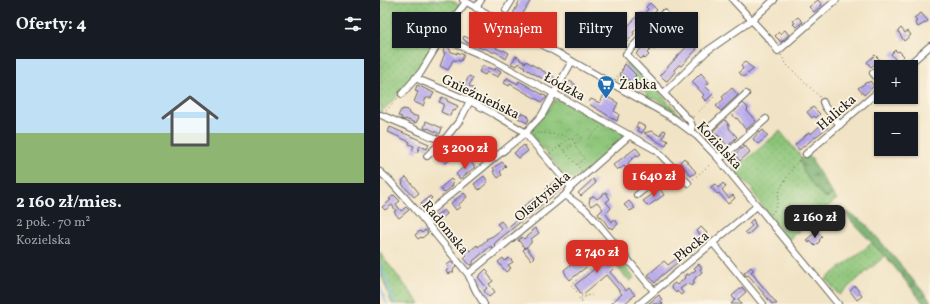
<!DOCTYPE html>
<html lang="pl">
<meta charset="utf-8">
<style>
body{margin:0;font-family:Vollkorn,serif;background:#242831;color:#f1f3f6;height:100vh;display:flex;flex-direction:column;font-size:15px;white-space:nowrap}
*{box-sizing:border-box;margin:0}
p{font-size:13px;color:#9ea1a6}
.icon{flex:none;width:22px;height:22px;fill:none;stroke:currentColor;stroke-width:2;stroke-linecap:round;stroke-linejoin:round}
.map{position:relative;flex:1;overflow:hidden}
.sheet{display:flex;flex-direction:column;background:#171b24;width:380px}
.sheet>*{flex:none}
.top-card{position:absolute;left:12px;top:12px;width:380px;height:36px;display:flex;gap:8px}
.fabs{position:absolute;left:494px;top:60px;display:grid;gap:8px}
.fabs a{display:grid;place-items:center;width:44px;height:44px;border-radius:0px;background:#171b24;box-shadow:0 1px 3px #0004;font-size:20px}
.price{position:absolute;translate:-50% -34px;padding:0 9px;border-radius:8px;background:#d93025;color:#fff;font-size:13px;line-height:26px;filter:drop-shadow(0 1px 2px #0008)}
.price::after{content:'';position:absolute;left:50%;top:24px;width:12px;height:9px;margin-left:-6px;background:inherit;clip-path:polygon(0 0,100% 0,50% 100%)}
.price.on{background:#222;color:#fff}
ul{padding:0;list-style:none}
li{display:grid;align-content:center;gap:8px;height:212px;padding:0 16px}
li span{display:grid;place-items:center;height:124px;border-radius:0px;color:#555}
li>.icon{margin-inline-start:auto}
span .icon{width:72px;height:72px;fill:#fffc;stroke-width:1}
li b{font-size:17px}
h2{display:flex;justify-content:space-between;align-items:center;height:48px;padding:0 16px;font-size:17px}
.tag{padding:0 14px;border-radius:0px;background:#171b24;box-shadow:0 1px 3px #0004;font-size:14px;line-height:36px}
.tag.on{background:#d93025;color:#fff}
main{display:flex;flex:1;min-height:0}
.map>svg:first-child{display:block}
</style>
<main>
<section class="sheet">
<h2>Oferty: 4<svg class="icon" aria-label="filters" viewBox="0 0 24 24"><path d="M4 7h16M4 17h16"/><circle cx="9" cy="7" r="2"/><circle cx="15" cy="17" r="2"/></svg></h2>
<ul>
<li><span style="background:linear-gradient(#bfe0f5 60%,#8fb573 0)"><svg class="icon" aria-label="home" viewBox="0 0 24 24"><path d="M3 11l9-7 9 7M6 9v11h12V9"/></svg></span><div><b>2 160 zł/mies.</b><p>2 pok. · 70 m²</p><p>Kozielska</p></div></li>
</ul>
</section>
<div class="map">
<svg width="550" height="304" viewBox="0 0 550 304">
<defs>
<pattern id="grass-dots" width="8" height="8" patternUnits="userSpaceOnUse"><rect width="8" height="8" fill="#8bc478"/><path d="M2 2h.1M6 6h.1" fill="none" stroke="#77a867" stroke-width="1.8" stroke-linecap="round"/></pattern>
<pattern id="forest-firs" width="22" height="20" patternUnits="userSpaceOnUse"><rect width="22" height="20" fill="#70aa68"/><path d="M5 1l3.5 6h-7zM16 11l3.5 6h-7z" fill="#5b8a55"/></pattern>
<pattern id="park-crowns" width="20" height="18" patternUnits="userSpaceOnUse"><rect width="20" height="18" fill="#8bc478"/><path d="M2 6a3 3 0 1 1 6 0M12 15a3 3 0 1 1 6 0" fill="none" stroke="#77a867"/></pattern>
<pattern id="building-back-hatch" width="6" height="6" patternUnits="userSpaceOnUse"><rect width="6" height="6" fill="#b4a5f1"/><path d="M-1 5l2 2M0 0l6 6M5-1l2 2" fill="none" stroke="#9a8dce"/></pattern>
</defs>
<rect width="100%" height="100%" fill="#fcf5e5"/>
<filter id="ink" filterUnits="userSpaceOnUse"><feTurbulence type="fractalNoise" baseFrequency=".025" numOctaves="2"/><feDisplacementMap in="SourceGraphic" scale="8" xChannelSelector="R" yChannelSelector="G"/><feConvolveMatrix kernelMatrix="1 2 1 2 8 2 1 2 1" color-interpolation-filters="sRGB"/></filter>
<filter id="wash" filterUnits="userSpaceOnUse"><feTurbulence type="fractalNoise" baseFrequency=".012" numOctaves="4" result="noise"/><feDisplacementMap in="SourceGraphic" scale="16" xChannelSelector="R" yChannelSelector="G"/><feGaussianBlur stdDeviation="0.9" result="paint"/><feColorMatrix in="noise" values="0 0 0 0 0 0 0 0 0 0 0 0 0 0 0 0 0 1.4 0 .05"/><feComposite in="paint" operator="in"/></filter>
<g filter="url(#wash)">
<rect width="100%" height="100%" fill="#f1e3c5"/>
<path fill="url(#grass-dots)" stroke="#54704a" d="M0 0H71L81 6C57 45 35 82 0 113Z
M250 62 253 64 300 115 296 116 290 109 274 98 271 99 268 98 267 94 248 82 244 86 237 81 240 75 252 82 245 64Z
M400 131 422 158 420 161C422 172 436 192 446 198L449 197 452 193 457 199 408 240 385 211 372 190V189L359 177 354 170Z
M492 243 505 256 459 295 446 279Z
M0 252 2 256 40 304H12L0 271Z"/>
<path fill="url(#forest-firs)" stroke="#466342" d="M425 156H427L433 159 432 161 452 193 449 197C439 198 422 170 420 161Z
M464 210 485 223 490 229 550 300V304H544L508 259 472 222Z"/>
<path fill="url(#park-crowns)" stroke="#54704a" d="M177 99 244 134 245 137 201 176C195 178 190 180 185 176L150 134 174 101Z
M238 257 254 278 250 281 247 277 246 278 233 261Z"/>
<g fill="none" stroke-linecap="round" stroke-linejoin="round">
<path stroke="#7ab4eb" stroke-width="1.5" d="M0 264 15 304
M0 286 7 304"/>
</g>
<g id="blocks">
<path fill="url(#building-back-hatch)" d="M140 0H151L140 18 137 17 133 14Z
M438 0 442 5 434 12 429 7Z
M270 3 277 10 260 28 259 27 253 32 254 34 247 42 245 41 239 36 261 12 264 14 268 9 266 7Z
M541 13 548 21 538 27 535 22 537 21 534 18Z
M418 17 423 22 416 27 413 24 415 23 413 21Z
M288 20 296 26 292 30 287 28 284 32 287 36 283 40 281 38 276 43 278 45 274 50 272 48 267 53 269 55 265 59 263 57 261 59 256 54Z
M521 28 525 33 528 31 531 35 524 41 518 31Z
M405 30 409 35 401 42 395 36 399 32 400 34Z
M84 36 90 39 91 37 100 40 111 45 114 44 117 46 116 48 123 51 124 50 129 53 126 59 116 52H112L104 48 103 49 86 42V41L83 39Z
M311 42 317 49 301 66 299 65 294 70 295 72 287 81 285 80 280 75Z
M65 46 70 49V51L77 54V52L84 55 81 61 73 60 68 70 60 66 65 53 63 52Z
M515 50 517 52 519 51 524 56 521 59 523 61 519 64 511 54Z
M495 55 500 60 491 67 487 62Z
M136 56 140 58V60L146 63V61L175 78 172 84 144 68 145 67 139 63 137 66 131 64Z
M365 62 374 69 363 77 359 72 363 69 361 65Z
M245 64 256 75 252 82 240 75Z
M102 66 115 70 116 68 121 71 118 77 107 72 105 75 99 72Z
M321 73 329 83 325 86 333 94 326 101 322 97 324 95 312 82Z
M89 76 93 78 89 86 96 90 94 95 77 87 79 82 85 84Z
M127 78 138 84 139 81 167 97 162 102 130 84 129 86 124 83Z
M190 81 196 85 191 92 193 93 191 96 186 94 187 92 185 90Z
M490 81 494 86 484 95 478 88 487 82 488 83Z
M37 85 54 93 51 98H46L43 106 34 102 38 92 35 91Z
M352 88 358 95 341 111 336 106 344 99 342 97Z
M224 95 238 103 234 111 239 114 237 121 209 104 210 103 209 102 211 99 220 103Z
M62 97 67 99V101L78 106 75 111 72 110 70 116 61 112 64 104 59 102Z
M363 103 368 108 367 111 376 121 366 130 357 118 356 119 352 114Z
M433 107 440 114 436 118 434 116 432 118 427 112Z
M23 109 28 110 29 114 39 117 36 123 25 119V120L21 119 22 117 18 116 21 110H23Z
M141 113 148 116 147 117 149 119 147 123 138 118Z
M345 120 349 125V128L357 137 348 146 338 135 337 136 333 131Z
M46 121 62 128 60 134 48 128 47 129 44 128Z
M444 122 448 127 419 150 415 145 429 132 431 134Z
M258 123 266 127 262 133 257 130 259 128 256 127Z
M10 127 49 144 47 149 40 146 37 153 32 150 34 146 29 144 30 142 8 132Z
M283 130 286 131 283 138 288 141 285 146 264 133 272 131 280 136Z
M383 130 388 136 378 144 373 139 379 132 380 133Z
M144 145 148 151 139 158 134 153Z
M365 146 370 152 360 161 355 155 359 150Z
M110 147 113 152 104 160 100 155Z
M256 148 261 154 257 156 256 155 248 163 255 171 251 174 244 166 240 169 239 168 237 170 233 165Z
M66 152 72 158 66 163 60 157Z
M304 158 316 172 311 176 300 162Z
M90 161 95 167 80 179 76 174Z
M122 162 126 166 120 172 122 175 118 178 113 171 115 170 113 168Z
M104 176 108 182 99 190 94 184Z
M26 177 39 193 34 197 22 184 23 183 22 181Z
M71 179 74 182 72 184 73 185 64 193 60 188Z
M213 179 216 183 201 196 198 193Z
M176 180 183 187 180 190 117 241 114 244 115 245 112 248 111 246 93 261V264L91 265 89 264 84 258 87 255 84 251 88 249 90 251 97 245 98 247 107 240 106 239 113 236 122 229 117 224 121 221 127 228 148 211 144 206 155 198 158 201 168 192 166 189Z
M343 183 346 187 342 190 349 198 353 195 355 198 348 204 339 193 337 194 331 187 335 184 338 188Z
M280 189 284 195 268 206 263 201Z
M226 192 230 199 226 202 231 208 226 214 232 222 234 219 238 224 232 229 230 227 229 228 221 216 220 217 218 214 223 209 217 202 211 206 209 203 210 198 214 196 217 199Z
M84 193 87 197 78 205 80 207 76 210 71 203Z
M14 195 20 201 16 204 21 211 26 207 29 210 19 218 14 212 16 211 12 205 5 210 2 207 11 200 9 199Z
M50 196 52 198 47 203 48 205 44 209 41 204Z
M249 201 255 208 250 211 244 205Z
M64 210 67 214 59 221 55 217Z
M373 219 376 227 368 235 365 232 372 226 369 223Z
M321 227 327 233 322 237 317 231Z
M155 228 159 233 151 239V243L145 248 138 240 142 237 144 239 152 233 151 231Z
M45 230 48 233 42 238 41 237 38 239 35 235 40 231 42 233Z
M437 231 442 237 439 240 440 241 435 246 430 241 429 243 426 240Z
M216 246 218 248 220 247 224 250 233 263 231 265 234 268 230 272 246 291 249 288 255 295 244 304H230L242 294 226 275 202 295 195 285 225 260 221 255 190 280 186 275 184 270 207 251 208 252Z
M308 246 316 247 308 254 304 249Z
M146 247 154 257 151 260 143 250Z
M300 256 302 259 280 277 275 283 268 275 284 261 288 265Z
M123 258 125 261 129 258 133 262 128 265 131 268 126 272 118 262Z
M71 262 76 267 73 270 74 272 68 274 66 271 69 268 67 265Z
M319 264 322 268 320 269 322 272 315 278V279L313 281 315 283 311 286 310 284 308 285 307 284 300 289 303 293 301 295 297 291 296 293 294 291 291 287 292 285 295 283 297 285 305 278 304 277 306 274 309 275 316 270 314 268Z
M371 267 374 270 371 272 397 304H392L371 278 368 275 366 276 364 273Z
M106 269 109 272 107 273 113 281 109 284 115 292 109 297 104 291 107 288 98 277Z
M475 286 482 296 477 300 470 291Z
M362 287 366 292 358 299 362 304H351L355 300 352 296Z
M279 295 282 300 280 301 283 304H268Z"/>
</g>
</g>
<g filter="url(#ink)">
<use href="#blocks" fill-opacity="0" stroke="#676257" stroke-width="1"/>
<g fill="none" stroke-linecap="round" stroke-linejoin="round">
<g stroke="#676257" stroke-width="8">
<path id="minor" d="M83 0 293 118 317 136 338 158 458 304
M353 0 390 40 398 51 456 0
M96 8 101 0
M126 10 132 0
M284 13 246 54 310 121 312 126 311 130
M62 38 113 60 276 150 308 183
M526 67 550 46
M493 73 501 83
M35 78 90 101 116 115 143 131 191 187
M284 93 327 51 372 20 394 0
M22 94 41 72 73 19 86 2
M443 102 445 107 460 125
M1 115 62 141
M343 154 344 156 386 119
M426 154 501 89
M47 156 64 140 80 120 90 101
M338 158 343 154 325 132 366 94
M0 172 10 181 35 209 88 274 96 291 104 304
M185 195 205 209 215 220 274 291
M257 195 292 167
M43 217 145 133 162 115 192 61
M333 243 383 304
M88 274 185 195 191 187 250 135
M259 304 377 206"/>
</g>
<path stroke="#676257" stroke-width="1" stroke-dasharray="1 3" stroke-linecap="butt" d="M401 55 407 65 441 98
M235 80 246 62
M6 111 19 97
M313 117 334 97
M154 136 157 133 184 135 186 138
M192 139 198 134 202 139 197 143
M208 139 221 126
M180 146 202 171
M185 151 195 143
M170 154 188 139H192L196 144V148L205 158 197 165
M313 179 333 162
M391 214C399 207 397 196 401 188 406 177 415 165 422 156
M206 296 201 297 191 285 225 257
M199 298 204 304
M201 300 206 296 212 295"/>
<use href="#minor" stroke="#fff" stroke-width="6"/>
</g>
</g>
<defs>
<g id="supermarket-pin" transform="scale(0.9)"><path d="M0 17L-7.5 6A9.5 9.5 0 1 1 7.5 6Z" fill="#1f6fb2" stroke="#fcf5e5"/><path d="M-6-5.5h2.5l.6 2H6L4.5 2H-2.5L-4.4-4H-6ZM-1.5 3.2a1.3 1.3 0 1 0 .1 0ZM3 3.2a1.3 1.3 0 1 0 .1 0Z" fill="#fff"/></g>
</defs>
<g fill-rule="evenodd">
<use href="#supermarket-pin" x="226" y="84"/>
</g>
<g text-anchor="middle" stroke-width="3.5" stroke-linejoin="round" paint-order="stroke">
<g font-size="14" fill="#1c1c1c" stroke="#fcf5e5" text-anchor="start">
<text x="239" y="89">Żabka</text>
</g>
<g font-size="14" fill="#1c1c1c" stroke="#fcf5e5">
<text transform="translate(185 86) rotate(29)" y="5">Łódzka</text>
<text transform="translate(101 96) rotate(26)" y="5">Gnieźnieńska</text>
<text transform="translate(456 112) rotate(-41)" y="5">Halicka</text>
<text transform="translate(340 145) rotate(47)" y="5">Kozielska</text>
<text transform="translate(162 196) rotate(-41)" y="5">Olsztyńska</text>
<text transform="translate(66 227) rotate(51)" y="5">Radomska</text>
<text transform="translate(311 246) rotate(-39)" y="5">Płocka</text>
</g>
</g>
</svg>
<div class="fabs">
<a>+</a>
<a>−</a>
</div>
<b class="price" style="left:85px;top:170px">3 200 zł</b>
<b class="price" style="left:274px;top:198px">1 640 zł</b>
<b class="price on" style="left:435px;top:239px">2 160 zł</b>
<b class="price" style="left:217px;top:274px">2 740 zł</b>
<div class="top-card">
<a class="tag">Kupno</a>
<a class="tag on">Wynajem</a>
<a class="tag">Filtry</a>
<a class="tag">Nowe</a>
</div>
</div>
</main>
